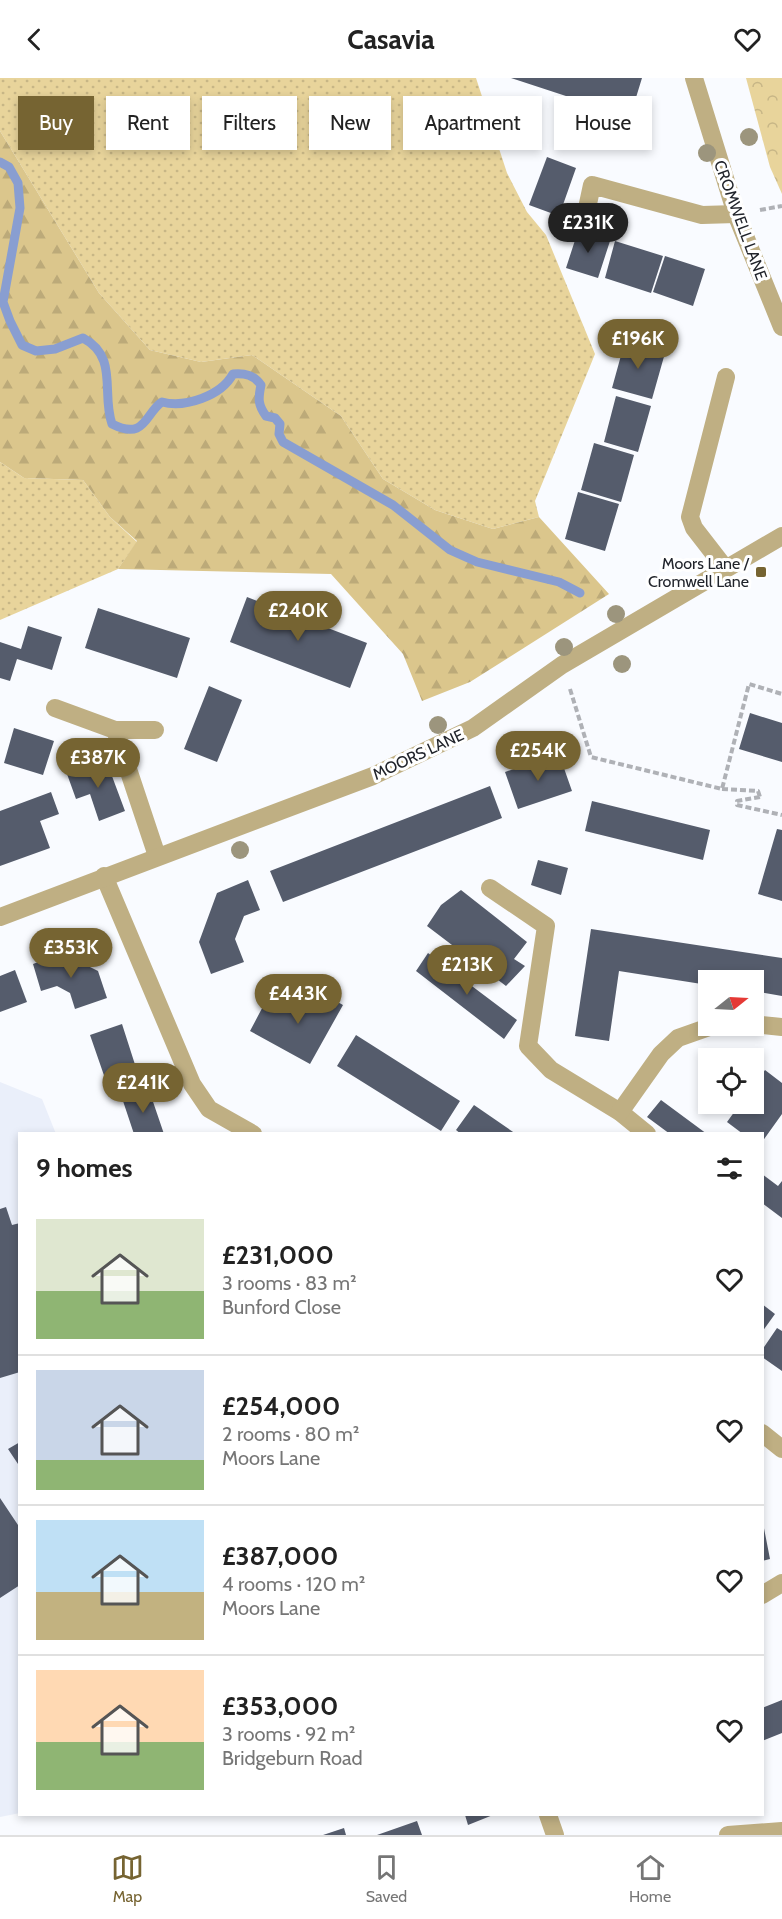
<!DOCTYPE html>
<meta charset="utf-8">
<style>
body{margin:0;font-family:Cabin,sans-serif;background:#f2f2f2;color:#222;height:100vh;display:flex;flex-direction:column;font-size:22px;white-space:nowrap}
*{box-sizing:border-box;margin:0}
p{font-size:20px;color:#767676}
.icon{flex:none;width:33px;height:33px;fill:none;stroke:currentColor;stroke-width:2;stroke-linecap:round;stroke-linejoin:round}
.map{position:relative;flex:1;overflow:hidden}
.drawer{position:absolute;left:18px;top:1054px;width:746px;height:684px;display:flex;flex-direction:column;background:#fff;border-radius:0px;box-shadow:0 3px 9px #0003}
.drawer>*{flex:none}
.top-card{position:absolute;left:18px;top:18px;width:747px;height:54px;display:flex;gap:12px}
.needle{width:39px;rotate:72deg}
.tools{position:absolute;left:698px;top:892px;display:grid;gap:12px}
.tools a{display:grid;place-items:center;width:66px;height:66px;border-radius:0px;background:#fff;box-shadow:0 3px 9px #0003;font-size:30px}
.price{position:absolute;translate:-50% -51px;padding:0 14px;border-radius:21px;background:#766432;color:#fff;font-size:20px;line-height:39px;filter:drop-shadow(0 2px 3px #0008)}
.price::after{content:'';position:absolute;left:50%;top:36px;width:18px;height:14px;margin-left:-9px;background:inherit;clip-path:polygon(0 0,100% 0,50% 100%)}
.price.selected{background:#222;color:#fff}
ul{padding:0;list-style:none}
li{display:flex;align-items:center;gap:18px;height:150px;padding:0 18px}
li+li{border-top:2px solid #e0e0e0}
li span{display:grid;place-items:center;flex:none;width:168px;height:120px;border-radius:0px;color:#555}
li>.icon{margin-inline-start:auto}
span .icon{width:72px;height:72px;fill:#fffc;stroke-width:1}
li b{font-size:26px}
h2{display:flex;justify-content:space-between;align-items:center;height:72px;padding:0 18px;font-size:26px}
.chip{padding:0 21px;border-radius:0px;background:#fff;box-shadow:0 3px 9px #0003;font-size:21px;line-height:54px}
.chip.selected{background:#766432;color:#fff}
header{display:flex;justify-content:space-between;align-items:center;height:78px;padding:0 18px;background:#fff;font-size:27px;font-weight:700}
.dock{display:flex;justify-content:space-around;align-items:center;height:84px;border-top:2px solid #e0e0e0;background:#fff;font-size:16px;color:#767676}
.dock a{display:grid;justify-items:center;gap:3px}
.dock .selected{color:#766432}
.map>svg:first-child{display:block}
</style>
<header><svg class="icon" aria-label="back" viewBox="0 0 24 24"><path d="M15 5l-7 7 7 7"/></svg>Casavia<svg class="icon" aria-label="heart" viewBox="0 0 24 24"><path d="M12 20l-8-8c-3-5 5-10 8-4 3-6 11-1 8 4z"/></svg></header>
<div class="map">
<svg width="782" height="1757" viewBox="0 0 782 1757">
<defs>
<pattern id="grass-dots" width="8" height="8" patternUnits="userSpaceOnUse" patternTransform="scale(1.5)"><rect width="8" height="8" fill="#e8d49b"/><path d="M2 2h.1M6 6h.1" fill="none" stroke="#c7b686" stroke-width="1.8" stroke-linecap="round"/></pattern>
<pattern id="forest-firs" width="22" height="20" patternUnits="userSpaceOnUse" patternTransform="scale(1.5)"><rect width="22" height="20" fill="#dbc68c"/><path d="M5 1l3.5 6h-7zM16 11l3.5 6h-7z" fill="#bcaa79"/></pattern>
<pattern id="park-crowns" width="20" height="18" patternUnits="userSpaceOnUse" patternTransform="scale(1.5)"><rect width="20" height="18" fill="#e8d49b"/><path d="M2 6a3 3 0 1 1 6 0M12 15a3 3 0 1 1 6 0" fill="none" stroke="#c7b686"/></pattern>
</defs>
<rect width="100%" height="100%" fill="#f9fbff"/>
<path fill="#eaeffa" d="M0 1004 42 1021 56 1056H20V1735L0 1739Z"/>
<path fill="url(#grass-dots)" d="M0 0H476L507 95 527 134 546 157 595 276 535 423 539 439 493 451 435 432 383 401 341 338 252 277 201 284 150 272 99 215 0 53Z
M0 384 24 400 83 402 110 439 137 464 118 491 0 542Z"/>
<path fill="url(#forest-firs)" d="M0 53 99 215 150 272 201 284 252 277 341 338 383 401 435 432 493 451 539 439 609 516 470 604 422 623 403 576 331 496 118 491 137 463 110 439 83 402 24 400 0 384Z"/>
<path fill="url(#park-crowns)" d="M746 0H782V116L770 89Z"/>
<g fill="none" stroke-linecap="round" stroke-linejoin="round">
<path stroke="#899ed1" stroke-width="9" d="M0 84 9 89 18 105 20 130 3 224 10 243 22 267 36 273 55 271 83 260C119 279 101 315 112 346 146 363 145 335 162 324 185 330 221 318 233 296 245 295 254 297 261 307 258 321 258 327 266 338L275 340 280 346 279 356 283 364 393 427 450 472 477 484 559 504 580 515"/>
</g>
<path fill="#555c6c" d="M511 0H642L630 39Z
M547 79 576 90 559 138 529 127Z
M578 153 610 163 598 200 566 190Z
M615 163 663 178 651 215 605 200Z
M665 178 705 191 693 228 653 214Z
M625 263 665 275 652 321 612 310Z
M616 318 651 328 638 374 604 364Z
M594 365 634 377 621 424 581 412Z
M578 414 619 426 605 473 565 461Z
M247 519 367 565 350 610 230 564Z
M98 530 190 560 177 600 85 570Z
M28 548 62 559 52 592 17 581 10 603 0 600V564L21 571Z
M209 608 242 622 217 684 184 671Z
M750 635 782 645V684L739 671Z
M14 650 54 663 43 697 4 685Z
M559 676 572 713 518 731 505 694Z
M106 682 125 733 99 743 90 716 76 721 67 696Z
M490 708 502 740 283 824 270 793Z
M51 714 59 736 40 743 50 770 0 788V733Z
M592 723 710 752 703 782 585 753Z
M777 751 782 752V823L758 816Z
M538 782 568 790 561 817 531 807Z
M248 802 260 832 244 838 235 861 244 884 211 896 199 864 217 815Z
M461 812 527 864 514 881 525 888 506 908 427 848 441 827Z
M591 851 782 880V918L753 913V903H708V907L619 893 609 963 575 958Z
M62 875 98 893 107 920 75 931 70 915 57 908 41 913 33 886Z
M428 875 517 942 504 961 416 893Z
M15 892 27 924 0 934V898Z
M316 912 343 927 310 986 250 953 268 919 302 938Z
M122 946 139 999 108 1009 90 957Z
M356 957 460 1023 441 1053 337 988Z
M765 992 782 1005V1036L762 1064V1056H743L727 1044 740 1026H753V1008Z
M149 1012 164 1056H134L122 1020Z
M661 1022 707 1056H670L647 1039Z
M474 1027 516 1056H461L456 1052Z
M762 1096 778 1108 782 1103V1140L762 1125Z
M6 1129 12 1147 20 1145V1294L0 1300V1131Z
M762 1226 775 1236 762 1254Z
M777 1250 782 1253V1293L762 1279V1272Z
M20 1364V1389L8 1371Z
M0 1420 20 1450V1507L0 1520Z
M762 1440 770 1481 762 1483Z
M782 1622V1655L762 1663V1630Z
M465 1737H493L468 1747Z
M417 1743 422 1757H377Z
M344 1750 346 1757H323Z"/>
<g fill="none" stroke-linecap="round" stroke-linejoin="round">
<path stroke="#afb1b6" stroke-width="4" stroke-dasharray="6 3" stroke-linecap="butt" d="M760 132 782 128
M570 611 591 679 722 711 749 606 782 616
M722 711 758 713 760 719
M760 719 737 723V727L782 737"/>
<path stroke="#bfaf83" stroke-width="18" d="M490 810 546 848 528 968 551 992 620 1034 647 1056
M762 1517 782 1505"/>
<path stroke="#bfaf83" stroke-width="18" d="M586 135 592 107 702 137 736 136
M725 490 694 450 690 439 726 299
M55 630 115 652H155
M115 652 157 778
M104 798 192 1006 209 1031 253 1056
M753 946 782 949
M620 1034 661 976 678 960 712 948
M762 1355 782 1371
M548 1737 555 1757
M728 1757 782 1753"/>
<path stroke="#bfaf83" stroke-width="18" d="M694 0 736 136 782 249
M0 839 373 698 473 650 562 587 782 458"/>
</g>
<g fill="#9c957d">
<circle cx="749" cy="59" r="9"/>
<circle cx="707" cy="75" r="9"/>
<circle cx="616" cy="536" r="9"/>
<circle cx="564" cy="569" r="9"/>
<circle cx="622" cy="586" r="9"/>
<circle cx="438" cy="647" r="9"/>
<circle cx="240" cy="772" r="9"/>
</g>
<rect fill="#766432" stroke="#fff" stroke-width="2" x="755" y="488" width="12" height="12" rx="3"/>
<g text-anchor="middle" stroke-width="6" stroke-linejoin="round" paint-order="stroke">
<g font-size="16" fill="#21242b" stroke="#fff">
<text transform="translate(741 142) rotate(70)" y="6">CROMWELL LANE</text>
<text transform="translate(418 676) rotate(-25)" y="6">MOORS LANE</text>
</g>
<g font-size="16" fill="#21242b" stroke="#fff" text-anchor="end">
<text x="749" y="491">Moors Lane /<tspan x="749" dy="18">Cromwell Lane</tspan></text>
</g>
</g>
</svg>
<div class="tools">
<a><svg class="needle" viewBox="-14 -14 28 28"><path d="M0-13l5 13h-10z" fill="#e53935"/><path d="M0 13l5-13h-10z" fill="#767676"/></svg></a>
<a><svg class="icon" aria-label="locate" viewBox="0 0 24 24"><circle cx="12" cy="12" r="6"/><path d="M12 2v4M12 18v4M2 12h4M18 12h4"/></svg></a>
</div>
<b class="price selected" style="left:588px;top:176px">£231K</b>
<b class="price" style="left:638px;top:292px">£196K</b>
<b class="price" style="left:298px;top:564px">£240K</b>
<b class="price" style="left:538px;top:704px">£254K</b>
<b class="price" style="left:98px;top:711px">£387K</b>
<b class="price" style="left:71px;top:901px">£353K</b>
<b class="price" style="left:467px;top:918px">£213K</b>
<b class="price" style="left:298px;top:947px">£443K</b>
<b class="price" style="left:143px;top:1036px">£241K</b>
<div class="top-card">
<a class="chip selected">Buy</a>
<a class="chip">Rent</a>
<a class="chip">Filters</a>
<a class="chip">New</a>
<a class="chip">Apartment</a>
<a class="chip">House</a>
</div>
<section class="drawer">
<h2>9 homes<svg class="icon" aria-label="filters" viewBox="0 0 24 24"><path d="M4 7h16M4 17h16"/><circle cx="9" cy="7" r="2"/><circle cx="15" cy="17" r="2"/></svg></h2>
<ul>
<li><span style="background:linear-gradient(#dfe7d0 60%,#8fb573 0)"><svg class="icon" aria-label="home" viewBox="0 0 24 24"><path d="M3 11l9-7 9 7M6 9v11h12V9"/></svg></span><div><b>£231,000</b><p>3 rooms · 83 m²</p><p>Bunford Close</p></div><svg class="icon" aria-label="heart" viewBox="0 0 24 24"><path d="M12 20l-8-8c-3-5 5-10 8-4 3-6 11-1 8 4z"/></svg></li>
<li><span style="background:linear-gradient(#c9d6e8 75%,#8fb573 0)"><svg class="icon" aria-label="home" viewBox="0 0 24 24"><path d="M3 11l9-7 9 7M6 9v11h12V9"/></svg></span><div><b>£254,000</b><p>2 rooms · 80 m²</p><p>Moors Lane</p></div><svg class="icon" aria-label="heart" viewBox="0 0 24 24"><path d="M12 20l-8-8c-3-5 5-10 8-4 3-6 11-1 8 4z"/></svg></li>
<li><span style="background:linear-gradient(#bfe0f5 60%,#c2b280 0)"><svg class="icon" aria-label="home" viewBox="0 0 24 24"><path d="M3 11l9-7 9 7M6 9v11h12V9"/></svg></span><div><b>£387,000</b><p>4 rooms · 120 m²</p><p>Moors Lane</p></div><svg class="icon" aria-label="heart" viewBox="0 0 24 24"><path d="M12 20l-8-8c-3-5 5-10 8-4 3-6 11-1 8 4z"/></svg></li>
<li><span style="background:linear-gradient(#ffd9b3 60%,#8fb573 0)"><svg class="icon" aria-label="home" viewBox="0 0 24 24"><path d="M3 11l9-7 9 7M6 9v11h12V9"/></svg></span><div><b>£353,000</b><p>3 rooms · 92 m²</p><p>Bridgeburn Road</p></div><svg class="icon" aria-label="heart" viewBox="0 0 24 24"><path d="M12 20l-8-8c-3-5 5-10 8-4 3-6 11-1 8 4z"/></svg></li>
</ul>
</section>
</div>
<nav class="dock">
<a class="selected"><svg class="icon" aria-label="map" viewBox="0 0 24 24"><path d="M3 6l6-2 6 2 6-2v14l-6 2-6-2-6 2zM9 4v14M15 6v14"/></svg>Map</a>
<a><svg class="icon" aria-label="saved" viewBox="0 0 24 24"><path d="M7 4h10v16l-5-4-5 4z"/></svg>Saved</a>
<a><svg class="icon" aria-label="home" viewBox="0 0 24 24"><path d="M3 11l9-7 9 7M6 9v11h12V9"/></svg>Home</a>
</nav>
